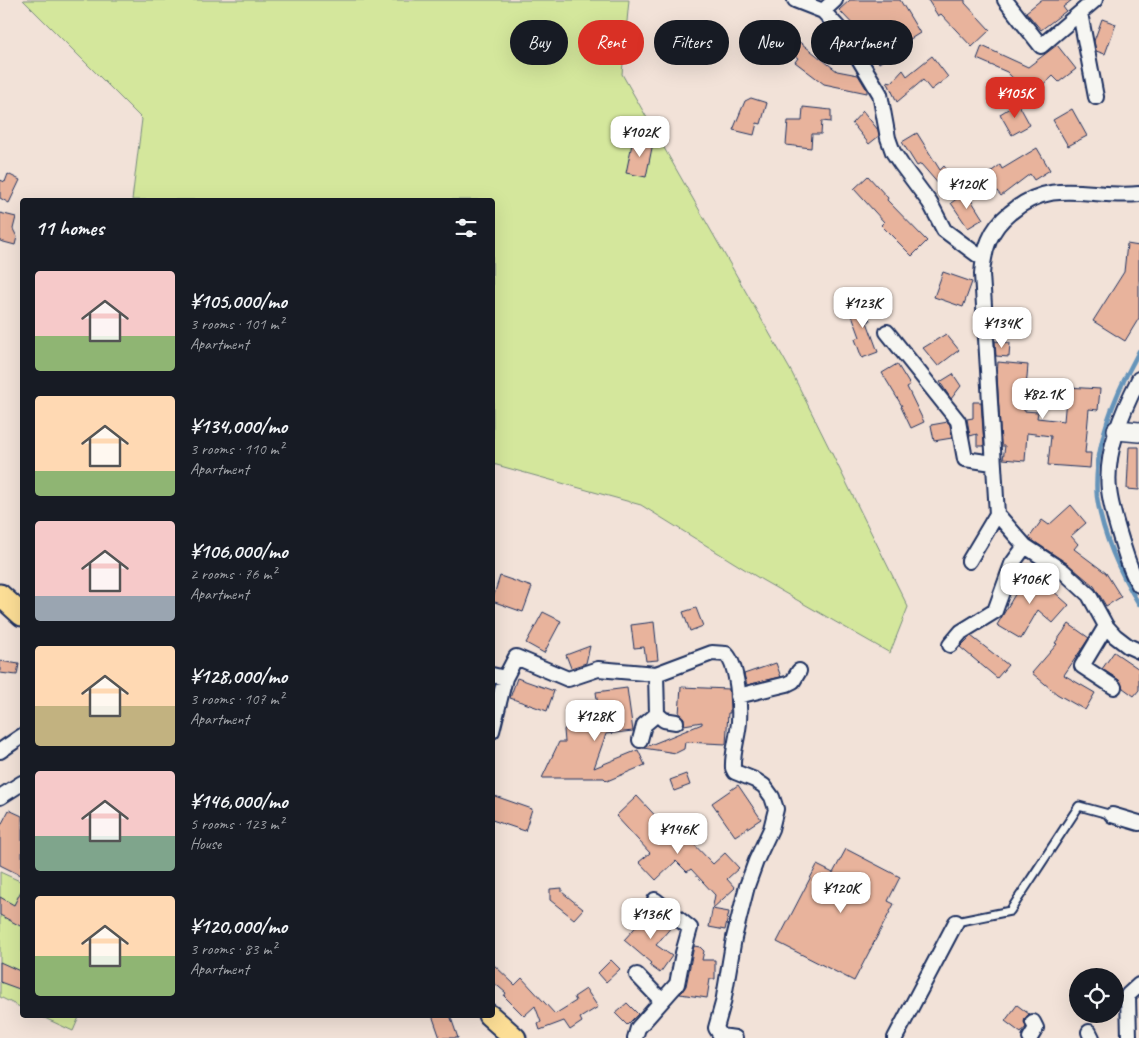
<!DOCTYPE html>
<meta charset="utf-8">
<style>
body{margin:0;font-family:Caveat,sans-serif;background:#20242c;color:#f1f3f6;height:100vh;display:flex;flex-direction:column;font-size:19px;white-space:nowrap}
*{box-sizing:border-box;margin:0}
p{font-size:16px;color:#9ea1a6}
.icon{flex:none;width:28px;height:28px;fill:none;stroke:currentColor;stroke-width:2;stroke-linecap:round;stroke-linejoin:round}
.map{position:relative;flex:1;overflow:hidden}
.drawer{position:absolute;left:20px;top:198px;width:475px;height:820px;display:flex;flex-direction:column;background:#171b24;border-radius:5px;box-shadow:0 5px 20px #0002}
.drawer>*{flex:none}
.banner{position:absolute;left:510px;top:20px;width:475px;height:45px;display:flex;gap:10px}
.fabs{position:absolute;left:1069px;top:968px;display:grid;gap:10px}
.fabs a{display:grid;place-items:center;width:55px;height:55px;border-radius:50%;background:#171b24;box-shadow:0 5px 20px #0002;font-size:25px}
.price{position:absolute;translate:-50% -42px;padding:0 11px;border-radius:10px;background:#fff;color:#222;font-size:16px;line-height:32px;filter:drop-shadow(0 1px 2px #0008)}
.price::after{content:'';position:absolute;left:50%;top:30px;width:15px;height:11px;margin-left:-8px;background:inherit;clip-path:polygon(0 0,100% 0,50% 100%)}
.price.selected{background:#d93025;color:#fff}
ul{padding:0;list-style:none}
li{display:flex;align-items:center;gap:15px;height:125px;padding:0 15px}
li span{display:grid;place-items:center;flex:none;width:140px;height:100px;border-radius:5px;color:#555}
li>.icon{margin-inline-start:auto}
span .icon{width:60px;height:60px;fill:#fffc;stroke-width:1}
li b{font-size:21px}
h2{display:flex;justify-content:space-between;align-items:center;height:60px;padding:0 15px;font-size:21px}
.tag{padding:0 18px;border-radius:22px;background:#171b24;box-shadow:0 5px 20px #0002;font-size:18px;line-height:45px}
.tag.selected{background:#d93025;color:#fff}
.map>svg:first-child{display:block}
</style>
<div class="map">
<svg width="1139" height="1038" viewBox="0 0 1139 1038">
<rect width="100%" height="100%" fill="#f2e2d8"/>
<filter id="ink" filterUnits="userSpaceOnUse"><feTurbulence type="fractalNoise" baseFrequency=".02" numOctaves="2"/><feDisplacementMap in="SourceGraphic" scale="10" xChannelSelector="R" yChannelSelector="G"/><feConvolveMatrix kernelMatrix="1 2 1 2 8 2 1 2 1" color-interpolation-filters="sRGB"/></filter>
<g filter="url(#ink)">
<path fill="#d4e79c" stroke="#788b7d" d="M23 0H629L622 74 792 373 908 607 890 653 762 580 641 505 493 464 492 200H132L142 119Z
M0 872 22 882V1008L0 997Z
M38 1015H80L73 1031Z"/>
<g fill="none" stroke-linecap="round" stroke-linejoin="round">
<path stroke="#6594ba" stroke-width="4.5" d="M1139 351C1132 366 1123 380 1117 396 1104 426 1094 464 1097 497 1102 533 1120 574 1139 604"/>
</g>
<path fill="#e8b39c" stroke="#1b2f5e" d="M850 0H900L920 33 896 48 898 51 879 63 874 53 873 58 860 37 863 35 839 10Z
M928 0H965V3L990 30 972 47 941 14 938 16Z
M1041 0H1072L1063 7 1066 11 1041 30 1026 12Z
M1102 19 1116 24 1105 54 1096 51 1094 41Z
M793 37 837 71 858 75 867 90V93L824 84 795 62 798 58 786 50Z
M1057 45 1076 69 1059 82 1053 76 1031 97 1007 72 977 59 982 46 1028 67Z
M932 56 948 77 931 90 923 80 897 102 887 81 892 82 903 70 907 76Z
M751 98 767 103 761 124 757 123 754 135 733 130 745 101Z
M1018 103 1030 125 1012 135 1000 114Z
M803 107 831 110V122L822 121 821 134H812L811 148 786 145 788 121H802Z
M1072 109 1087 136 1068 146 1053 120Z
M863 111 878 130 879 136 869 144 852 123Z
M917 133 940 170 944 166 957 182 947 194 921 164 917 166 902 142Z
M633 139 653 143 646 177 626 173Z
M1037 148 1050 170 1034 180 1030 174 1001 196 985 176 1000 165 1002 169Z
M8 174 20 180 9 203 0 198V180L5 182Z
M868 176 888 198 887 200 927 241 912 256 881 225 884 222 854 189Z
M966 192 983 219 968 228 951 203Z
M0 213 16 217 13 229 17 237 15 245 0 241Z
M1127 244 1139 246V318L1125 341 1093 321 1124 272Z
M943 272 972 282 963 307 934 297Z
M862 299 870 321 867 322 878 352 862 358 855 339 860 337 848 304Z
M946 334 959 350 938 366 923 348Z
M995 341 1010 343 1009 357 996 356Z
M998 362 1028 365 1024 411 1038 412 1037 418 1064 421 1067 387 1100 389 1098 410 1089 409 1085 453H1091L1090 468 1048 465 1051 436 1027 433 1025 461 1003 459 1005 446H1001L997 374Z
M897 364 910 385 907 387 924 422 911 428 901 407 902 406 882 373Z
M953 374 961 386 951 399 940 382Z
M973 402H981L984 446H977V434L970 436 967 419 973 418Z
M948 422 950 425 952 438 934 441 931 425Z
M1129 447H1139V490L1127 489Z
M1071 505 1086 523 1071 536 1078 544 1074 549 1106 573 1121 597 1106 606 1094 586 1068 564 1029 538 1042 520 1049 525Z
M1019 569 1051 592 1052 590 1069 605 1053 623 1038 610 1021 639 997 625 1017 591 1013 588Z
M500 576 532 587 523 612 492 601Z
M696 608 703 626 690 631 683 612Z
M543 612 561 621 544 653 526 643Z
M654 622 658 660 646 661 644 647 634 648 631 625Z
M1069 624 1089 638 1064 675 1095 693 1085 710 1057 694 1032 673 1057 644 1055 643Z
M971 636 1008 665 997 678 960 647Z
M590 646 586 663 571 668 566 655Z
M1114 652 1139 669V690L1134 696 1123 688 1119 680 1102 669Z
M0 661 19 664 17 675 0 673Z
M776 663 781 677 747 685 744 674Z
M517 678 554 691 547 711 510 698Z
M681 687 729 689 730 713H728L726 744 685 742 684 749 676 753 643 748 702 724V722L684 725V718L679 714Z
M627 688 633 731 606 734 594 768 638 750 645 765 607 781 604 778H542L559 742H565L564 730 572 713 601 727 596 692Z
M686 774 690 785 674 791 670 780Z
M738 785 761 819 735 836 712 803Z
M492 795 532 809 525 831 492 820Z
M637 796 662 823 668 819 681 837 684 834 713 864 725 853 739 868 727 879 735 888 712 909 729 912 725 930 709 927 715 895 691 869 687 872 676 861 656 880 639 862 650 853 616 816Z
M9 810 22 816V876L0 865V827Z
M846 849 900 877 888 901 894 904 854 981 777 942 817 865 833 873Z
M562 888V892L583 909 574 919 550 900V889Z
M22 889V927L0 915V897L14 905Z
M652 909 673 925 656 945 672 956 660 973 649 965 651 963 624 940Z
M694 946 700 947 704 951 702 960H715V979H710L707 998 680 994 686 986Z
M611 960 620 969 606 982 598 973Z
M0 962 22 972V990L0 982Z
M492 963 515 985 522 978 555 1014 576 1001 574 997 586 989 598 1007 580 1018 582 1022 570 1030 564 1021 540 1030 538 1024 541 1022 535 1006 524 1016 504 996 506 993 492 981Z
M627 1003 638 1014 627 1025 615 1013Z
M1017 1005 1029 1014 1025 1018 1024 1022 1026 1027 1021 1033 1005 1021Z
M432 1015H450L458 1038H440Z"/>
<g fill="none" stroke-linecap="round" stroke-linejoin="round">
<g stroke="#1b2f5e" stroke-width="11">
<path id="lane" d="M956 922 1010 911 1079 806 1112 815"/>
</g>
<g stroke="#1b2f5e" stroke-width="18">
<path id="street" d="M795 0 823 11 844 34 880 94 888 138 893 152 901 164 930 203 944 230 983 259
M1005 0 1041 46 1095 0
M823 11 835 0
M1080 13 1096 97
M1139 194C1089 199 1054 176 1010 213 990 229 984 249 982 274L997 514 1025 546 1063 571 1089 595 1106 626 1115 636 1128 646 1139 651
M887 332 958 421 965 459 993 463
M1139 379C1122 412 1105 452 1109 490 1111 506 1116 523 1121 539 1126 555 1130 571 1139 585
M969 561 997 514
M1106 626 1082 666 1114 687
M950 645 961 632 995 611 1012 564 1025 546
M492 675 505 678
M738 696 787 684 793 681 799 671
M657 714 664 720 676 722
M492 731 505 678 516 657 568 679 598 669 656 674 712 653 726 654C738 666 740 705 739 722 738 737 732 753 733 768L735 772 755 780 764 786 772 797 776 809 771 829 756 861 747 886 734 938 723 1003 716 1028 721 1036 735 1038
M640 740 644 725 657 714 656 674
M0 751 22 736
M0 797 22 783
M1112 815 1139 823
M637 975 662 1001
M1089 1032 1092 1038
M635 1038 638 1028 677 984 683 953 690 928 655 900
M895 1038 956 922
M1030 1038 1036 1028 1033 1022
M1129 1038 1128 995 1139 985"/>
</g>
<g stroke="#1b2f5e" stroke-width="22">
<path id="secondary" d="M1117 430 1139 432"/>
</g>
<g stroke="#1b2f5e" stroke-width="25">
<path id="primary" d="M0 595 22 615
M489 1015 515 1038"/>
</g>
<use href="#lane" stroke="#f6f6f2" stroke-width="7"/>
<use href="#street" stroke="#f6f6f2" stroke-width="14"/>
<use href="#secondary" stroke="#f6f6f2" stroke-width="19"/>
<use href="#primary" stroke="#fcde96" stroke-width="21"/>
</g>
</g>
</svg>
<div class="fabs">
<a><svg class="icon" aria-label="locate" viewBox="0 0 24 24"><circle cx="12" cy="12" r="6"/><path d="M12 2v4M12 18v4M2 12h4M18 12h4"/></svg></a>
</div>
<b class="price selected" style="left:1015px;top:119px">¥105K</b>
<b class="price" style="left:640px;top:158px">¥102K</b>
<b class="price" style="left:967px;top:210px">¥120K</b>
<b class="price" style="left:863px;top:329px">¥123K</b>
<b class="price" style="left:1002px;top:349px">¥134K</b>
<b class="price" style="left:1043px;top:420px">¥82.1K</b>
<b class="price" style="left:1030px;top:605px">¥106K</b>
<b class="price" style="left:595px;top:742px">¥128K</b>
<b class="price" style="left:678px;top:855px">¥146K</b>
<b class="price" style="left:841px;top:914px">¥120K</b>
<b class="price" style="left:651px;top:940px">¥136K</b>
<div class="banner">
<a class="tag">Buy</a>
<a class="tag selected">Rent</a>
<a class="tag">Filters</a>
<a class="tag">New</a>
<a class="tag">Apartment</a>
</div>
<section class="drawer">
<h2>11 homes<svg class="icon" aria-label="filters" viewBox="0 0 24 24"><path d="M4 7h16M4 17h16"/><circle cx="9" cy="7" r="2"/><circle cx="15" cy="17" r="2"/></svg></h2>
<ul>
<li><span style="background:linear-gradient(#f6c9c9 65%,#8fb573 0)"><svg class="icon" aria-label="home" viewBox="0 0 24 24"><path d="M3 11l9-7 9 7M6 9v11h12V9"/></svg></span><div><b>¥105,000/mo</b><p>3 rooms · 101 m²</p><p>Apartment</p></div></li>
<li><span style="background:linear-gradient(#ffd9b3 75%,#8fb573 0)"><svg class="icon" aria-label="home" viewBox="0 0 24 24"><path d="M3 11l9-7 9 7M6 9v11h12V9"/></svg></span><div><b>¥134,000/mo</b><p>3 rooms · 110 m²</p><p>Apartment</p></div></li>
<li><span style="background:linear-gradient(#f6c9c9 75%,#9aa5b1 0)"><svg class="icon" aria-label="home" viewBox="0 0 24 24"><path d="M3 11l9-7 9 7M6 9v11h12V9"/></svg></span><div><b>¥106,000/mo</b><p>2 rooms · 76 m²</p><p>Apartment</p></div></li>
<li><span style="background:linear-gradient(#ffd9b3 60%,#c2b280 0)"><svg class="icon" aria-label="home" viewBox="0 0 24 24"><path d="M3 11l9-7 9 7M6 9v11h12V9"/></svg></span><div><b>¥128,000/mo</b><p>3 rooms · 107 m²</p><p>Apartment</p></div></li>
<li><span style="background:linear-gradient(#f6c9c9 65%,#7fa58c 0)"><svg class="icon" aria-label="home" viewBox="0 0 24 24"><path d="M3 11l9-7 9 7M6 9v11h12V9"/></svg></span><div><b>¥146,000/mo</b><p>5 rooms · 123 m²</p><p>House</p></div></li>
<li><span style="background:linear-gradient(#ffd9b3 60%,#8fb573 0)"><svg class="icon" aria-label="home" viewBox="0 0 24 24"><path d="M3 11l9-7 9 7M6 9v11h12V9"/></svg></span><div><b>¥120,000/mo</b><p>3 rooms · 83 m²</p><p>Apartment</p></div></li>
</ul>
</section>
</div>
